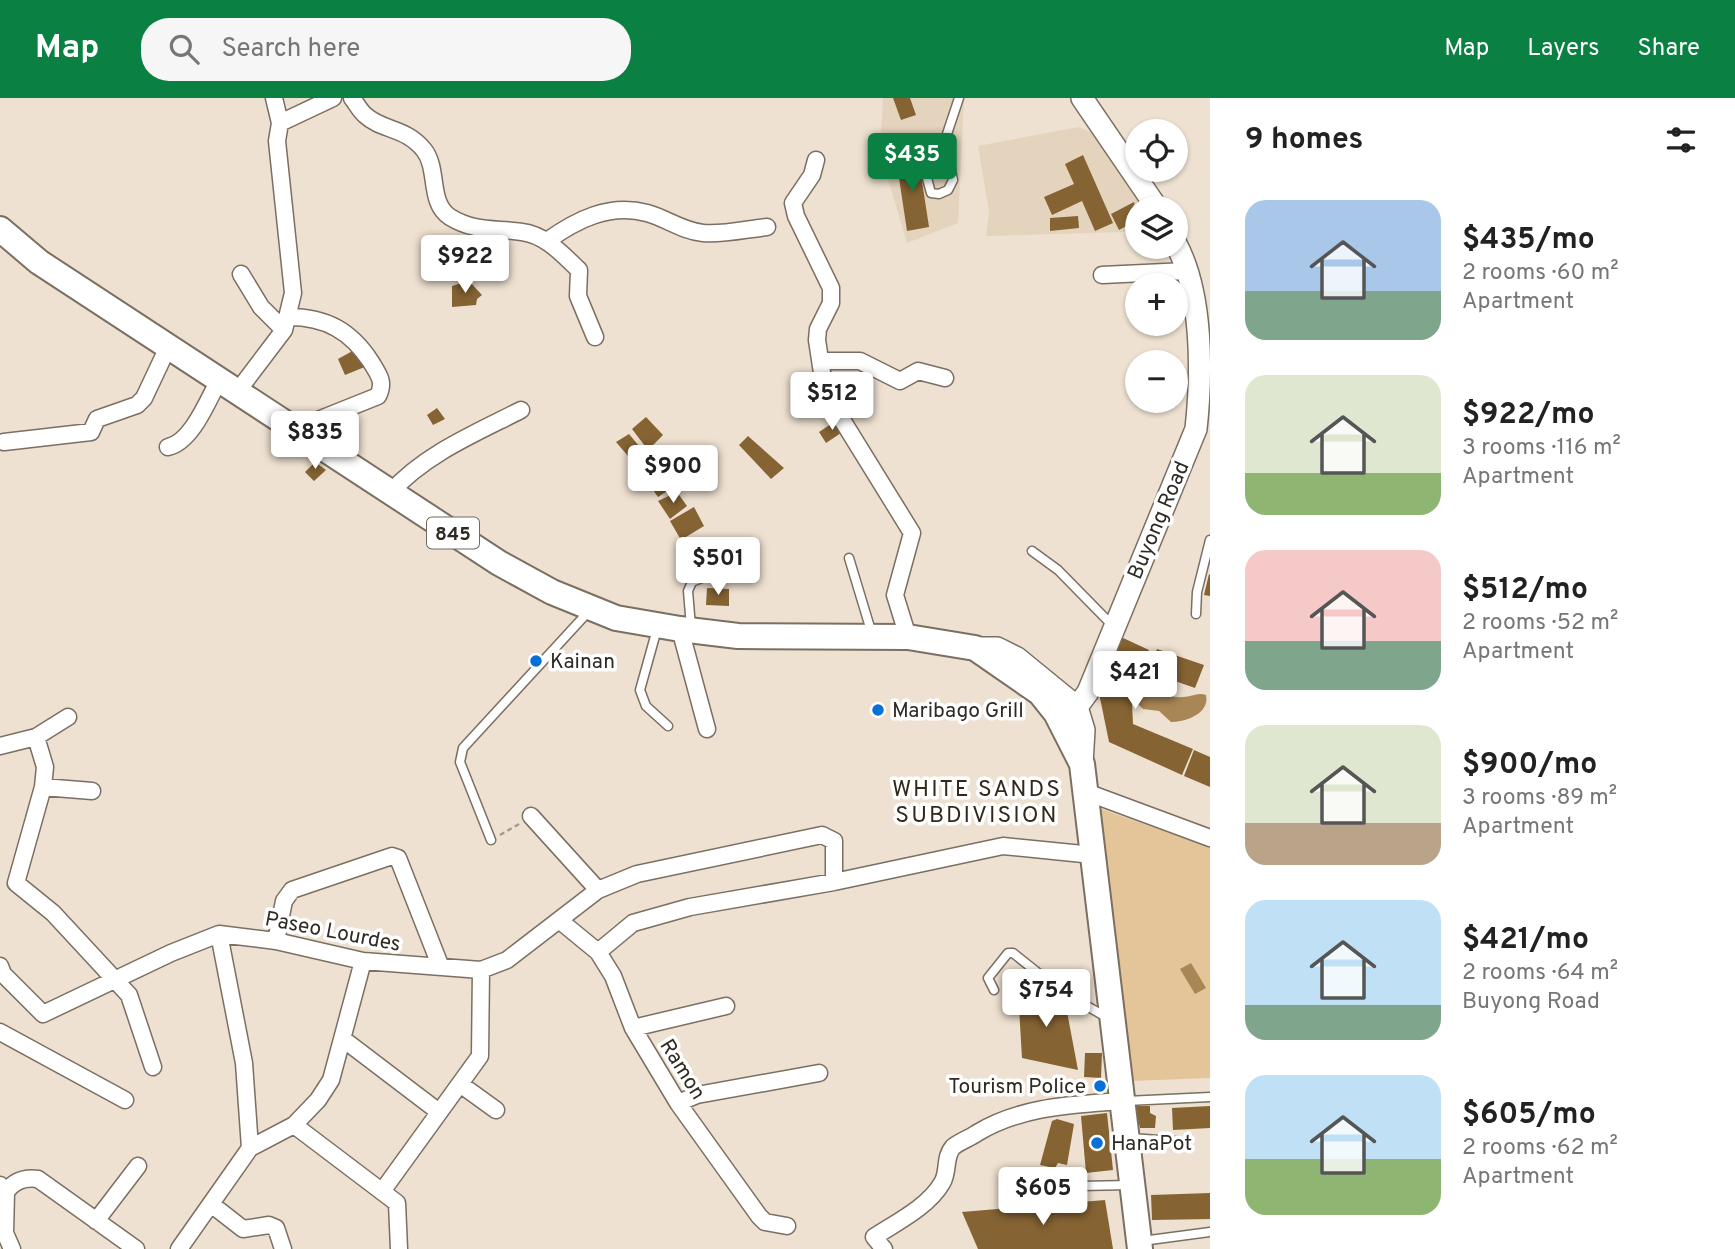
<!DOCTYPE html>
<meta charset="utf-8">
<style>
body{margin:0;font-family:Overpass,sans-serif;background:#f6f6f6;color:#222;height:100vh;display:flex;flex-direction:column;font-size:26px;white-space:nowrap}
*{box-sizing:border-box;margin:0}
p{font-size:23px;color:#767676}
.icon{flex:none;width:38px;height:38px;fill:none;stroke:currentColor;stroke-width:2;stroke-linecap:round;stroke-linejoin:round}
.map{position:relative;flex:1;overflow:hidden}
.details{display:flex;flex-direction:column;background:#fff;width:525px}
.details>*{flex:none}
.controls{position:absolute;left:1125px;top:21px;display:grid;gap:14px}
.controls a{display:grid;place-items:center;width:63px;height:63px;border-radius:50%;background:#fff;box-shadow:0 2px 5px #0004;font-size:35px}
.price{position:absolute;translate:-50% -60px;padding:0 16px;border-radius:7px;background:#fff;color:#222;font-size:23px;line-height:46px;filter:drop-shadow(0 2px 4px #0008)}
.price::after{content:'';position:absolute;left:50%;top:42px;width:21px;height:16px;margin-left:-10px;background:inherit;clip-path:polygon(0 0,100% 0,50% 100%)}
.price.current{background:#0b8043;color:#fff}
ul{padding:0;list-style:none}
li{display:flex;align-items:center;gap:21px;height:175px;padding:0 35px}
li span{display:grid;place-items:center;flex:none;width:196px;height:140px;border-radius:21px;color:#555}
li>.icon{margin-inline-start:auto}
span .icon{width:84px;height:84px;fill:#fffc;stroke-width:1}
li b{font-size:30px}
h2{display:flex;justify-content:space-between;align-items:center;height:84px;padding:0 35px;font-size:30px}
header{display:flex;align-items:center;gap:42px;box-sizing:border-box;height:98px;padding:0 35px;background:#0b8043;color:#fff}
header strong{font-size:33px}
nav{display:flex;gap:38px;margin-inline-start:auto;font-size:24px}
.search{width:490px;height:63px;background:#f6f6f6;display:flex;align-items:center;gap:18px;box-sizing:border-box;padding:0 24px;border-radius:28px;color:#767676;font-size:26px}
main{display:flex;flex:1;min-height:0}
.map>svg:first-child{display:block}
</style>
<header>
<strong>Map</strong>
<div class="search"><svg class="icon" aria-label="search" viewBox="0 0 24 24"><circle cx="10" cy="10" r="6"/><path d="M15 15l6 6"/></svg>Search here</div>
<nav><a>Map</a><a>Layers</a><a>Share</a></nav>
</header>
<main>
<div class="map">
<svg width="1210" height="1151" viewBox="0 0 1210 1151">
<rect width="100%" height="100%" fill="#eee1d1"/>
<path fill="#e5d4bd" d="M883 0H964L958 125 907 145 880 55Z
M1078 29 1100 38 1144 110H1138L1137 128 1125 134 986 138 989 114 978 48Z"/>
<path fill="#e4c499" d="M1101 711 1210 749V980L1130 983Z"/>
<path fill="#a98655" d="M1150 589C1162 595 1170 600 1183 599 1192 599 1197 594 1206 597 1210 616 1185 624 1171 624L1159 613 1143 611 1138 606 1144 590Z
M1191 865 1206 890 1195 896 1180 871Z"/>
<path fill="#856333" d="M893 0H910L916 17 901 22Z
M918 57 929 129 907 133 896 60Z
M1083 57 1113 125 1095 133 1082 103 1052 117 1044 99 1074 86 1065 66Z
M1134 104 1138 122 1119 132 1111 116Z
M1078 118 1079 130 1050 133V120Z
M469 183 482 197 477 201 476 207 452 209V188Z
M356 251 367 268 345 277 338 261Z
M437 310 445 321 433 327 427 317Z
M646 319 663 337 648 352 632 331Z
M837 322 844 333 826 345 819 334Z
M629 336 639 348 628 358 616 344Z
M748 338 784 370 771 381 739 347Z
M315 364 326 372 314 383 305 374Z
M664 372 675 388 658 399 646 382Z
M677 394 687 408 670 421 658 403Z
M694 409 704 428 681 442 670 423Z
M1209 476 1210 477V498L1204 497Z
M707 490 729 491V508L706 507Z
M1121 539 1149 552 1132 605 1133 626 1193 651 1182 677 1109 644 1099 595Z
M1157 551 1204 567 1195 590 1149 574Z
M1194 652 1210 659V689L1184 678Z
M1018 892H1052L1054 902 1065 903 1078 972 1022 960Z
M1085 955H1102L1101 980 1084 979Z
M1135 1008H1150V1015L1156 1018 1155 1030H1140Z
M1210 1008V1030L1173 1032 1172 1010Z
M1107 1015 1113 1072 1086 1075 1081 1018Z
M1057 1021 1074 1026 1067 1067 1058 1065 1055 1070 1040 1067 1052 1023Z
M1210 1095V1121L1152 1122 1151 1097Z
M1105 1102 1113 1151H978L962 1114Z"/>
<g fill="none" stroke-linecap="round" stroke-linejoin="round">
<g stroke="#7a6f61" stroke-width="11">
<path id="lane" d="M924 69 931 95 939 96 948 92 953 82 945 42 959 0
M1032 453 1058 472 1112 527
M849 460 872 536
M1196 516 1197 494 1210 442
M691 529 688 493 692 484 711 476 704 453
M657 531 640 592 646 608 668 628
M491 742 460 664 463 650 589 513
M994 892 988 880 1008 855H1013L1062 894 1108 920
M1126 1003 1210 999
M1131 1040 1187 1044
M1080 1088 1130 1087
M1142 1143 1210 1134"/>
</g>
<g stroke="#7a6f61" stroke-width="19">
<path id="street" d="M352 0C356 5 360 13 365 17 382 33 406 29 424 52 439 71 428 105 450 119 474 134 496 130 522 134 546 137 563 157 579 172L578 198 595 239
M280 25 333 0
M816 62 812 77 793 105 796 118 831 190V205L818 231 817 242 822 275 836 312 912 435 895 497 908 539
M547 143C576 122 609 105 647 115 666 120 682 133 703 135 723 137 747 131 767 129
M241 176 261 209 284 232
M1102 177 1186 173
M289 219C326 219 351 233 371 264 379 277 385 284 378 298L318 322 302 336
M821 263H860L900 283 918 273 945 280
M237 294 284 232 293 195 277 43 280 25 274 0
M4 344 91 334 97 321 137 307 144 300 168 249
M168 349C192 344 208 302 219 282
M391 394C425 356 476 335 521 312
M680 531 707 631
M36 639 45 669 43 689 16 785 53 815 129 897 153 969
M0 648 36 639 68 619
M43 689 92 693
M1086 694 1210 740
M531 718 598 792
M559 822 598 854 613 878 633 930 678 1005 759 1118 765 1124 787 1128
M219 836 244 965 250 1050
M276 843 284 803 292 792 392 758 398 760 440 867
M598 854 633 825 690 809 834 784 1003 748 1093 757
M0 868 3 876 43 916 171 855 219 836 276 843 363 863 481 872 507 862 598 792 637 776 822 737 834 743V784
M633 930 726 908
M0 934 125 1002
M343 941 439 1014
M460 986 496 1012
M678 1005 697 997 819 975
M294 1027 397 1105 399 1151
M0 1087 6 1094C14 1083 24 1079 38 1081L136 1151
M383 1092 480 958 481 872
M6 1094 5 1135 12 1151
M211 1106 243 1131 269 1127 276 1130 283 1151
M96 1123 138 1068
M179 1151 250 1050 294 1027 318 1002 331 982 363 863
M884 1151 874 1139C897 1124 928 1109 942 1085 949 1074 944 1059 953 1049 959 1044 970 1040 977 1035 1022 1008 1071 1007 1123 1003"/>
</g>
<g stroke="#7a6f61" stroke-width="24">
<path id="secondary" d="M1082 0 1157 110
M975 550H997L1017 560 1077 609 1084 632 1082 666
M1077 609 1088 594 1196 331C1202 276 1203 196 1176 146"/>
</g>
<g stroke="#7a6f61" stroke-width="28">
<path id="primary" d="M0 131 39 164 499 465 552 494 616 520 680 531 738 538 908 539 975 550 1040 595 1056 615 1082 666 1140 1151"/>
</g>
<path stroke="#a49b8e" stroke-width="2.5" stroke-dasharray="5 3.5" stroke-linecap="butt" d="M500 737 519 726"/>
<use href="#lane" stroke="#fff" stroke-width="8"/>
<use href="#street" stroke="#fff" stroke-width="16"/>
<use href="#secondary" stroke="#fff" stroke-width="21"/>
<use href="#primary" stroke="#fff" stroke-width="24"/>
</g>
<g fill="#0470d8" stroke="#fff" stroke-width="2.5">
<circle cx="536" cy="563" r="7"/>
<circle cx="878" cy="612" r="7"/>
<circle cx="1100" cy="988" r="7"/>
<circle cx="1097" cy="1045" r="7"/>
</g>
<g text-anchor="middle" stroke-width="7" stroke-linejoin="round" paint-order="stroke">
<rect fill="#fff" stroke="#6d6a65" stroke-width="2" x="427" y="419.5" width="52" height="31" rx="5"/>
<g font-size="19" font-weight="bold" fill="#2e2a23">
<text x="453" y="442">845</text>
</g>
<g font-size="21" fill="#2e2a23" stroke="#fff">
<text transform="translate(1158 422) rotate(-67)" y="7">Buyong Road</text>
<text transform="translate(333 833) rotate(11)" y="7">Paseo Lourdes</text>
<text transform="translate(683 971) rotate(58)" y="7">Ramon</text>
</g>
<g font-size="21" fill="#2e2a23" stroke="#fff" text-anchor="start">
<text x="550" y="570">Kainan</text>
<text x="892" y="619">Maribago Grill</text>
<text x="1086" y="995" text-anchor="end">Tourism Police</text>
<text x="1111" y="1052">HanaPot</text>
</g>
<g font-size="23" letter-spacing="2" fill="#31281b" stroke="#fff">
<text x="977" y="698">WHITE SANDS<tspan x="977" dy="26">SUBDIVISION</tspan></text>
</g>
</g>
</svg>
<div class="controls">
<a><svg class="icon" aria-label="locate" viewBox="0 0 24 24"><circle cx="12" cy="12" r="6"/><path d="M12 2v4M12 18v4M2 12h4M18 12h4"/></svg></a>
<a><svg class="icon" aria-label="layers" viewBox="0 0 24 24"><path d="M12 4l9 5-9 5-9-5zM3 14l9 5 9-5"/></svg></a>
<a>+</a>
<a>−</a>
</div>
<b class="price current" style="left:912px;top:95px">$435</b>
<b class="price" style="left:465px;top:197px">$922</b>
<b class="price" style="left:832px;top:334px">$512</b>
<b class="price" style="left:315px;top:373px">$835</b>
<b class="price" style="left:673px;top:407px">$900</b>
<b class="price" style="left:718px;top:499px">$501</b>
<b class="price" style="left:1135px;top:613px">$421</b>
<b class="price" style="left:1046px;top:931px">$754</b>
<b class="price" style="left:1043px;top:1129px">$605</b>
</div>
<section class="details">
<h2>9 homes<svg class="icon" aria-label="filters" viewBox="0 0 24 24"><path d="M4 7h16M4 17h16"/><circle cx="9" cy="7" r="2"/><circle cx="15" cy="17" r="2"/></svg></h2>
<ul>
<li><span style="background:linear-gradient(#a9c7e8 65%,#7fa58c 0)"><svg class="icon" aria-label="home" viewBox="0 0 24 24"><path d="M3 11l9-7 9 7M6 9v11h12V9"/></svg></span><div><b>$435/mo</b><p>2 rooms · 60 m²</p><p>Apartment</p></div></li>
<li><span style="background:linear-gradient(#dfe7d0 70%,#8fb573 0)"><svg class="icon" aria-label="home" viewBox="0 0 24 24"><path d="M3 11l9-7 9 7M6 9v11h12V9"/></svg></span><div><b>$922/mo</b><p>3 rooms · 116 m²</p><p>Apartment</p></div></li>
<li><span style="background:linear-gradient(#f6c9c9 65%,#7fa58c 0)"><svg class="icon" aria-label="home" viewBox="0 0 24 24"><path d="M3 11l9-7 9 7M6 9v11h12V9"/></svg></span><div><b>$512/mo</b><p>2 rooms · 52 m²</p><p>Apartment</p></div></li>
<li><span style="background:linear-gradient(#dfe7d0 70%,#b9a48a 0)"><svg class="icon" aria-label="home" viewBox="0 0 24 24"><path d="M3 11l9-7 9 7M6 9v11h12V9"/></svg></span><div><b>$900/mo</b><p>3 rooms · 89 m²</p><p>Apartment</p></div></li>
<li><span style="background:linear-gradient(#bfe0f5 75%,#7fa58c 0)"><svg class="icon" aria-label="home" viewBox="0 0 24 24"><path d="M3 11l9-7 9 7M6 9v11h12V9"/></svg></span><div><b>$421/mo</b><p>2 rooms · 64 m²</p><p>Buyong Road</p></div></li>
<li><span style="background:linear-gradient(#bfe0f5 60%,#8fb573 0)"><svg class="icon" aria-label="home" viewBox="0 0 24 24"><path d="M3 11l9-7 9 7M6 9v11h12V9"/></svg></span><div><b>$605/mo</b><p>2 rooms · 62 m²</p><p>Apartment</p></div></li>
</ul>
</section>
</main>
